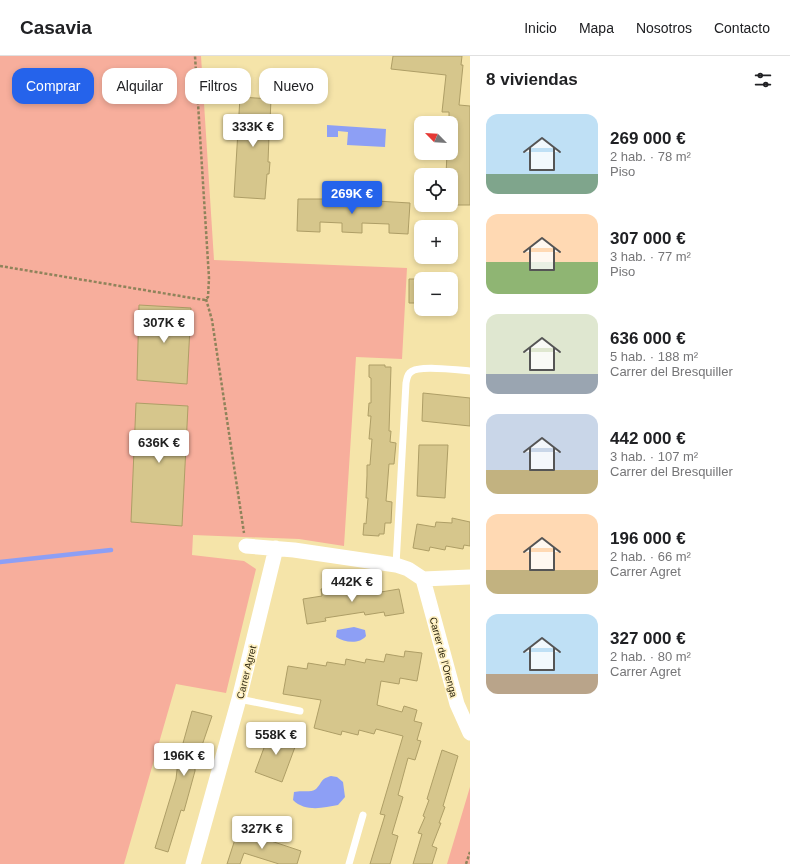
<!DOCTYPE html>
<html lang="es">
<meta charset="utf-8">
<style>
body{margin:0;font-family:Arial,sans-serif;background:#f2f2f2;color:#202124;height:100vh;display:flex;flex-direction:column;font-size:15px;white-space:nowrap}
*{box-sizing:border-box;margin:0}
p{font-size:13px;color:#757577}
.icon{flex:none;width:22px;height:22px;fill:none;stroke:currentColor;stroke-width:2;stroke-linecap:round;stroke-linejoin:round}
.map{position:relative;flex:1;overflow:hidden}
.side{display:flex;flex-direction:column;background:#fff;width:320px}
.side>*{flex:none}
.top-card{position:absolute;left:12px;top:12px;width:380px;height:36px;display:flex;gap:8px}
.needle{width:26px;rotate:294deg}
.controls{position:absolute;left:414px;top:60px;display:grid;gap:8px}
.controls a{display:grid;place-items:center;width:44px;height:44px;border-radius:8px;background:#fff;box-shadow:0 2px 6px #0003;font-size:20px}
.price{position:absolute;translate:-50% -34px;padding:0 9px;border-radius:4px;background:#fff;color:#222;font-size:13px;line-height:26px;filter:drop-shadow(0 1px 2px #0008)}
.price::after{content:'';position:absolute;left:50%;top:24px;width:12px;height:9px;margin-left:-6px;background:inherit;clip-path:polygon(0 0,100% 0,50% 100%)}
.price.on{background:#2563eb;color:#fff}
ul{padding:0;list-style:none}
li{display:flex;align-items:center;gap:12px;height:100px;padding:0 16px}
li span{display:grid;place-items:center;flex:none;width:112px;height:80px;border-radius:12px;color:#555}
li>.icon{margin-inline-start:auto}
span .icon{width:48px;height:48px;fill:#fffc;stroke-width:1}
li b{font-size:17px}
h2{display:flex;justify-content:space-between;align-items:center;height:48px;padding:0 16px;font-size:17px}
.tag{padding:0 14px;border-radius:12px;background:#fff;box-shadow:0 2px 6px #0003;font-size:14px;line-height:36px}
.tag.on{background:#2563eb;color:#fff}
header{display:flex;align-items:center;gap:24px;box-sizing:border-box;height:56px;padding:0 20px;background:#fff;border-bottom:1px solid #e0e0e0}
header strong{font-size:19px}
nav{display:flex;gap:22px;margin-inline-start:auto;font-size:14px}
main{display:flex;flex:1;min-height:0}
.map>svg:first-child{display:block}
</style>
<header>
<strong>Casavia</strong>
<nav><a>Inicio</a><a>Mapa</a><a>Nosotros</a><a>Contacto</a></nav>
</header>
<main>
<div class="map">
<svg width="470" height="808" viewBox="0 0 470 808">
<rect width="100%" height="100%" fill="#f5e4a9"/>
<path fill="#f7ae9c" d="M0 0H201L214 204 407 212 402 303 356 301 344 490 299 483 193 479 192 499 244 505 256 513 226 637 176 628 124 808H0Z
M470 731V808H447Z"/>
<path fill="#8d9ff5" d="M327 69 386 73 385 91 347 89 348 76 338 75V81H327Z
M354 571 365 574 366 580C360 588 345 587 336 581L337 574Z
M331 720 337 721 343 726 345 741 338 749C323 752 305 756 293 744L294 736C301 734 311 737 316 733 323 726 320 723 331 720Z"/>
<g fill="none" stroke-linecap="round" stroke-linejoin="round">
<path stroke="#8d9ff5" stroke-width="4.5" d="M0 506 111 494"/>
</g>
<path fill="#d6c68c" stroke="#ae9e66" d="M393 0H462L461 9H463L459 49 470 50V149H451V119H446L447 97H451V63L449 62V56H442L446 19 391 13Z
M240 41 271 43 270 66 272 67 271 80H269L268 106H270L269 118H267L265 143 234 141Z
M298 143H343L410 147 408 178 389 177V168L362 167V177L342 176V167L320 166V176L297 175Z
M409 223H421V247H409Z
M139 249 191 252 187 328 137 324Z
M369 309H385V311H391L389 375H391L390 386 396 387 394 408H389L387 434 386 445 392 446 391 467H385L384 478H379V480L363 479 364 467 366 468 368 442H366L367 420V409H370L372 383H369L371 360H368L369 347H371V322L369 321Z
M423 337 470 342V370L422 365Z
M136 347 188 350 182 470 131 466Z
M419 389H448L445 442 417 440Z
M452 462 470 466V490L464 489 463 493 446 490 445 494 430 491 429 495 413 492 417 468 435 471 436 466 452 467Z
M340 530 341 534 360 531 361 535 380 531 381 536 399 533 404 557 385 560 384 556 365 559 364 556 325 562 326 565 307 568 303 543 322 540 321 533Z
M405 595 422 597 417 625 400 622 399 628 381 625 377 649 402 656 404 650 417 654 414 665 422 667 417 684 421 685 415 704 408 702 398 739 403 741 392 778 398 780 390 808H370L385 759 380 758 403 680 376 673 374 678 359 674 358 679 342 675 341 679 314 672 321 644 283 638 288 610 307 613 308 607 326 610 327 606 345 609 346 603 365 607 366 603 384 606 386 598 404 601Z
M192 655 212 660 195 710V715L184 755 181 754 168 796 155 792 176 723 178 705Z
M271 673 298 683 282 726 255 716Z
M442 694 458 700 443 750 445 751 439 767H441L432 790 437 792 432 808H413L422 778 418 777 425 761 423 760 429 744 427 743Z
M238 774 301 795 297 808H279L244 797 240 808H227Z"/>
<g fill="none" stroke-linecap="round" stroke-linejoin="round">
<path stroke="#8f835b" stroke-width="2.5" stroke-dasharray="3 2" stroke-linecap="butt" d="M0 210 198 243 205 244 208 241 209 222 195 0
M206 243 212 264 244 477
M466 808 470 796"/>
<path stroke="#fff" stroke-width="7" d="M396 509 406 327C407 323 407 318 411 316 418 309 459 314 470 315
M239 643 300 655
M349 808 363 759"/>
<path stroke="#fff" stroke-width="15" d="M246 490 294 494 396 509 408 513 423 523 470 521
M423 523 457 648 470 677
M193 808 239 643 276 492"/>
</g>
<g text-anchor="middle" stroke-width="3.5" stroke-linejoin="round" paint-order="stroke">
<g font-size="10" fill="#2c250e" stroke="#fff1c3">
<text transform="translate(444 601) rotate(75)" y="4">Carrer de l'Orenga</text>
<text transform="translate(246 616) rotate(-76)" y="4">Carrer Agret</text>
</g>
</g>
</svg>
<div class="controls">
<a><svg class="needle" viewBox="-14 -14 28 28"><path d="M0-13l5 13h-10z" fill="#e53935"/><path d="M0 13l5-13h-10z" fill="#757577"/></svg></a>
<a><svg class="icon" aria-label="locate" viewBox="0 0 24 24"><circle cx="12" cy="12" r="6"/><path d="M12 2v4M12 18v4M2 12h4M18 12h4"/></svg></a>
<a>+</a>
<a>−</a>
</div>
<b class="price" style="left:253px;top:92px">333K €</b>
<b class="price on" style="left:352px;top:159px">269K €</b>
<b class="price" style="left:164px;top:288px">307K €</b>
<b class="price" style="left:159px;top:408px">636K €</b>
<b class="price" style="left:352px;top:547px">442K €</b>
<b class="price" style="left:276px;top:700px">558K €</b>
<b class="price" style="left:184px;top:721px">196K €</b>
<b class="price" style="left:262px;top:794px">327K €</b>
<div class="top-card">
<a class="tag on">Comprar</a>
<a class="tag">Alquilar</a>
<a class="tag">Filtros</a>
<a class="tag">Nuevo</a>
</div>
</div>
<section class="side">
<h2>8 viviendas<svg class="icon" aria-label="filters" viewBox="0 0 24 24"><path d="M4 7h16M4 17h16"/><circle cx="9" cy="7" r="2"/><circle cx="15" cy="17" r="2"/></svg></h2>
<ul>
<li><span style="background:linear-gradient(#bfe0f5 75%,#7fa58c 0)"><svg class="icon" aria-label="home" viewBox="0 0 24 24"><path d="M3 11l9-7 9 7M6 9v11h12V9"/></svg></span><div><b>269 000 €</b><p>2 hab. · 78 m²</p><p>Piso</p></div></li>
<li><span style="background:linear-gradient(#ffd9b3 60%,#8fb573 0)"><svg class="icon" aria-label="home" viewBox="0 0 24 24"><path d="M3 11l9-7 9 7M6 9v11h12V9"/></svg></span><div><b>307 000 €</b><p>3 hab. · 77 m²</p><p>Piso</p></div></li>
<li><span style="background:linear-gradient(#dfe7d0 75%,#9aa5b1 0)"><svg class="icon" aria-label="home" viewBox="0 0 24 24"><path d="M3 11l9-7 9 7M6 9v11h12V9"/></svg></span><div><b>636 000 €</b><p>5 hab. · 188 m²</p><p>Carrer del Bresquiller</p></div></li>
<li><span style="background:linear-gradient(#c9d6e8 70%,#c2b280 0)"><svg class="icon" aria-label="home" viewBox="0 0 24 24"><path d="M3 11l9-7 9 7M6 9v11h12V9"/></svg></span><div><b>442 000 €</b><p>3 hab. · 107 m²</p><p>Carrer del Bresquiller</p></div></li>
<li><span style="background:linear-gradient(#ffd9b3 70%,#c2b280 0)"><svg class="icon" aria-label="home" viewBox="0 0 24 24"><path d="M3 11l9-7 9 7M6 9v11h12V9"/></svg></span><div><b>196 000 €</b><p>2 hab. · 66 m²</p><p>Carrer Agret</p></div></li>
<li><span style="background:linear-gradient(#bfe0f5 75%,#b9a48a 0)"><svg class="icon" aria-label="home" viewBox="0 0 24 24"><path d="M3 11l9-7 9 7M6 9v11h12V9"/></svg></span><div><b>327 000 €</b><p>2 hab. · 80 m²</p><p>Carrer Agret</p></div></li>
</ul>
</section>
</main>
